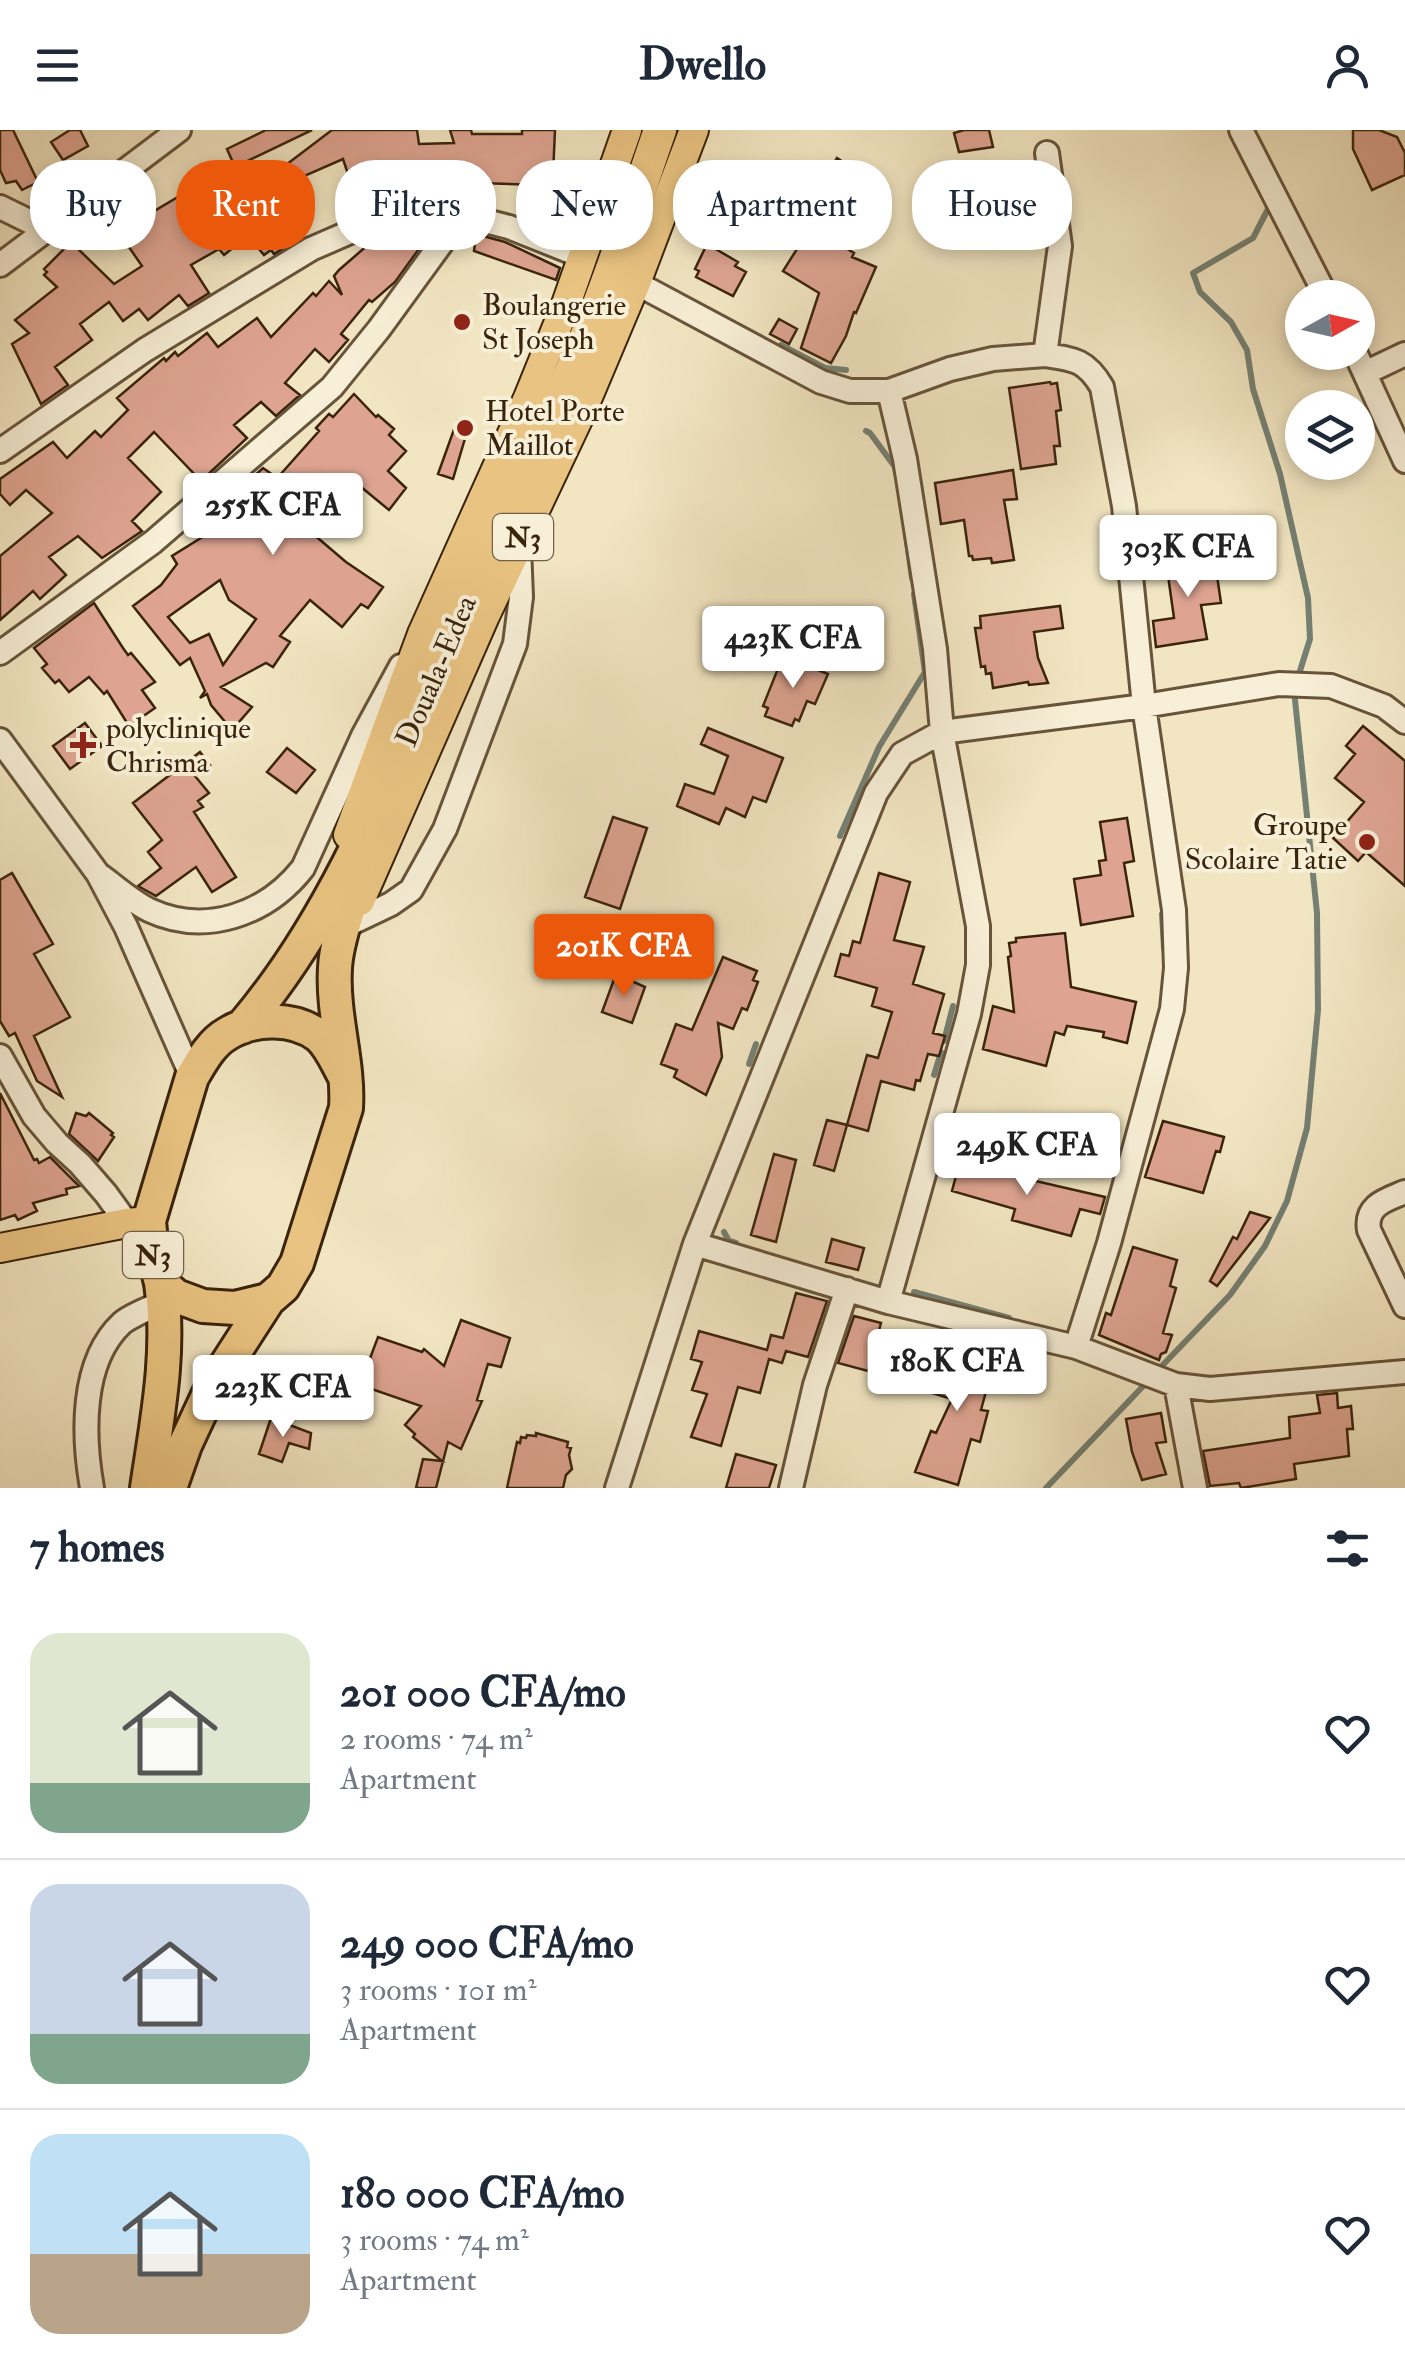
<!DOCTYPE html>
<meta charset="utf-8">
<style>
body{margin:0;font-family:"IM FELL Double Pica",serif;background:#f6f6f7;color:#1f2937;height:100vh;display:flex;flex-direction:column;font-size:38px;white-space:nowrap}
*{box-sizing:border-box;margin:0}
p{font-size:32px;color:#747a83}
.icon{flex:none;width:55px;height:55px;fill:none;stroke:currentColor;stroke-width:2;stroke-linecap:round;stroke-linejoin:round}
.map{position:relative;height:1358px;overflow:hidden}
.side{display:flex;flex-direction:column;background:#fff;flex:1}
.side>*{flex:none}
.hud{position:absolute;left:30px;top:30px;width:1345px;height:90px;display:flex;gap:20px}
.needle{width:65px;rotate:82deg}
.tools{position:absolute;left:1285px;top:150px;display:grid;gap:20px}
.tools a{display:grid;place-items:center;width:90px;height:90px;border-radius:50%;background:#fff;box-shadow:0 5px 15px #0003;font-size:50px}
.price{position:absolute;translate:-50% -85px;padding:0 22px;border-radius:10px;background:#fff;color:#222;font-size:32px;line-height:65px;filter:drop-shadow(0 2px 5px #0008)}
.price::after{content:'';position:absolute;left:50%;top:60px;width:30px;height:22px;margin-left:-15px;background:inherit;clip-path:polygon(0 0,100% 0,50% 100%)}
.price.current{background:#ea580c;color:#fff}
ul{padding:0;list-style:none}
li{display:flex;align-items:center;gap:30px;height:250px;padding:0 30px}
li+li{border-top:2px solid #e0e1e3}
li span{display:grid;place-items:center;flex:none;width:280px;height:200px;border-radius:30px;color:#555}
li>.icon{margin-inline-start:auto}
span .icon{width:120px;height:120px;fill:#fffc;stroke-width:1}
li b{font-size:42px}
h2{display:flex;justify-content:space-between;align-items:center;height:120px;padding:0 30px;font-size:42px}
.chip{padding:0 35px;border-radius:40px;background:#fff;box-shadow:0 5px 15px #0003;font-size:35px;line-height:90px}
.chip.current{background:#ea580c;color:#fff}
header{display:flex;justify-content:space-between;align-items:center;height:130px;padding:0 30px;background:#fff;font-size:45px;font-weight:800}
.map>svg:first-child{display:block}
</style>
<header><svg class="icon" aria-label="menu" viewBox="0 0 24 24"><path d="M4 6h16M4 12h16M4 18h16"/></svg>Dwello<svg class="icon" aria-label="person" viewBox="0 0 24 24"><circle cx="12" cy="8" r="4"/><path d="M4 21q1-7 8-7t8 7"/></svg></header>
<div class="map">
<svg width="1405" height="1358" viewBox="0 0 1405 1358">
<rect width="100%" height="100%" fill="#f2e6c2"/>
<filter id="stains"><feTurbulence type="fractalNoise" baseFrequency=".002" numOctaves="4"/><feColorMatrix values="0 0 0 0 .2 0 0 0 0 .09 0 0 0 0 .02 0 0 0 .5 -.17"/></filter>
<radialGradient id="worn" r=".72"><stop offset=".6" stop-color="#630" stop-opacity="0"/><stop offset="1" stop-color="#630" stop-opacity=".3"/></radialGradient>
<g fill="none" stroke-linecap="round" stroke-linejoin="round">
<path stroke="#758073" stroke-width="6" d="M781 215 825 238 846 240
M866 301 870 303 895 337 896 343
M906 404 912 448
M840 706 879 617 925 542 914 464
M1162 784 1164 818
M944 911 953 876
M749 934 756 914
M934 945 941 922
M724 1102 729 1111 736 1113
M914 1162 1009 1188
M1157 1241 1230 1165 1265 1116 1287 1071 1307 998 1318 880 1317 783 1294 560 1310 509 1308 468 1280 344 1253 259 1247 220 1231 192 1200 162 1193 143 1253 108 1268 79 1267 70
M1046 1358 1149 1250"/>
</g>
<path fill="#dea491" stroke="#3a240c" stroke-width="2.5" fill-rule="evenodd" d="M0 0H13L38 52 22 60 16 51 6 53 0 40Z
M70 0H80L88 16 63 30 51 12Z
M266 0H312L235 37 227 19Z
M332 0H417L419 14 454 13 450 0H471L472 4H522V0H555L553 45 541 44 540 55 480 53 479 70 458 69V64H429L439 56 399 67 355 65 343 29 304 46 306 50 263 73 295 111 274 124 271 120 264 125 248 106 224 125 219 119 191 135 209 163 188 176 179 165 148 190 139 179 123 191 109 172 80 194 92 210 55 237 68 255 41 274 12 214 29 203 15 190 57 157 44 145 47 142 44 139 71 112 114 154 142 136 113 94 138 79 144 87 178 67 200 100Z
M964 0H989L993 17 959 22 954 3Z
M1353 0H1379L1397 7 1405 23V45L1372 60 1353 19Z
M837 28 852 38 845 56 827 45Z
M811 97 854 123 852 127 876 137 856 183 854 182 846 206 831 233 801 218 819 163 783 141Z
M410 99 429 105 395 152 372 172 369 170 341 204 348 210 329 232 315 219 285 253 300 265 276 286 261 272 234 295 247 308 201 351 154 302 128 328 161 362 132 391 142 401 102 428 78 406 49 427 66 445 40 469 33 461 0 490V426L52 383 26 360 10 375 0 364V349L53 312 67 328 95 301 101 307 128 280 117 268 164 228 166 231 175 222 178 226 207 203 218 217 257 188 271 207 313 163 316 166 329 151 342 165 334 146 339 140 377 107Z
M476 104 505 112 560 138 556 150 474 121Z
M707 114 738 132 735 136 746 142 733 166 696 147 699 141 695 139Z
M779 189 797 199 789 214 770 204Z
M1050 252 1051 254 1057 253 1061 280 1056 281 1060 316H1054L1056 334 1021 339 1009 258Z
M354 264 376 287 378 285 394 299 389 305 406 321 388 341 406 358 389 380 355 352 312 403 346 432 383 457 368 478 361 474 342 497 310 470 280 506 290 512 273 537 266 533 221 557 252 577 232 600 211 575 207 564 200 568 205 561 190 528 180 535 133 476 161 455 177 434 172 426 217 398 206 390 263 338 276 347 279 346 319 301 316 298 329 284 333 287ZM220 450 229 470 256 489 223 535 209 504 190 513 168 487Z
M457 291 469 295 453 349 438 344Z
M1013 340 1017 369 1004 370 1014 430 992 433 991 428 973 430 972 426H969L964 390 941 394 935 353Z
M1214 425 1221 473 1201 475 1207 509 1156 517 1153 491 1174 488 1166 431Z
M94 473 123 518 128 525 131 523 155 552 142 560 155 578 129 596 107 561 104 564 89 547 69 562 59 550 55 553 42 538 47 534 34 518Z
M1060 476 1063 498 1034 502 1038 528 1048 553 1029 555 1028 552 993 558 991 543 986 544 985 536 981 537 975 498H981L980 486Z
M801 478 876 509 784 523Z
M783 526 828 544 815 574 807 571 799 591 795 589 792 596 765 586 768 578 763 576Z
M85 593 102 616 70 639 53 616Z
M1363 596 1405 631V756L1366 722 1358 731 1333 708 1364 672 1335 648 1355 624 1346 616Z
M708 598 783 628 766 672 753 667 745 687 726 678 719 694 677 676 685 654 714 664 728 626 701 614Z
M287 618 315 640 296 663 267 642Z
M200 622 210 635 195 646 209 663 198 671 203 677 194 682 236 747 212 762 196 737 156 766 138 756 161 738 148 722 162 710 133 673Z
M613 687 647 698 620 779 585 767Z
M1127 688 1134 731 1124 733 1133 786 1081 795 1074 749 1101 745 1099 731 1106 730 1100 692Z
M12 743 53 814 34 824 70 887 34 906 62 967 37 951 15 903 9 906 0 891V750Z
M879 743 910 752 894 810 924 817 913 854 944 864 933 903 945 906 939 926 928 924 920 951 916 950 914 960 881 951 868 1001 847 995 867 925 878 928 892 882 872 876 877 858 835 846 841 824 849 826 853 811 860 813Z
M1065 803 1071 857 1136 872 1127 913 1103 907 1104 902 1067 896 1064 905 1055 902 1046 936 983 919 993 876 1014 882 1008 827 1011 826 1009 813 1016 812V808Z
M723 827 757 841 753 850 758 852 747 880 742 878 733 899 718 893 722 927 706 965 674 947 677 940 661 934 676 894 692 900Z
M616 844 645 857 632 893 602 882Z
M0 963 34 1030 37 1029 39 1033 50 1027 79 1056 66 1059 67 1064 33 1073 37 1081 18 1090 15 1085 0 1090Z
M76 983 86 986 89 983 113 1003 111 1005 114 1007 98 1031 69 1004Z
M827 990 847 995 834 1041 814 1035Z
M1163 991 1224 1007 1220 1022 1216 1021 1203 1063 1145 1047Z
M774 1024 796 1030 776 1112 751 1105Z
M960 1031 1014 1046 1105 1067 1100 1084 1080 1079 1071 1106 1012 1090 1015 1079 952 1061Z
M1250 1082 1270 1088 1217 1156 1210 1151 1233 1107 1237 1109Z
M832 1109 864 1118 858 1140 826 1132Z
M1133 1117 1177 1130 1170 1156 1176 1158 1163 1203 1172 1205 1166 1222 1161 1224 1159 1230 1099 1205 1106 1183 1111 1185Z
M796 1163 827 1171 808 1227 786 1221 782 1233 769 1229 760 1263 738 1257 721 1316 691 1307 707 1264 692 1260 702 1232 691 1229 699 1201 767 1220 771 1205 783 1208Z
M854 1186 881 1193 868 1241 838 1233Z
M461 1190 510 1208 501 1237 488 1234 477 1270 482 1271 461 1319 448 1312 436 1358H416L423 1329 442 1331 413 1307 415 1304 405 1295 421 1276 360 1255 378 1207 422 1222 424 1219 444 1236Z
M951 1216 995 1228 981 1280 988 1281 980 1312 971 1309 958 1355 915 1342 931 1301 936 1303 952 1269 932 1263 939 1238 945 1239Z
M1337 1263 1338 1278 1351 1276 1353 1299H1347L1349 1326 1294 1334 1296 1349 1241 1358 1239 1353 1210 1356 1203 1321 1290 1308 1289 1287 1320 1283 1317 1265Z
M1161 1283 1166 1312 1156 1313 1166 1344 1142 1350 1132 1322 1126 1289Z
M271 1288 311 1303 309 1319 289 1313 282 1332 259 1324Z
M536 1303 568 1312 567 1317 571 1318 569 1325 572 1339 566 1345 563 1358H507L517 1312 520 1313 521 1307 526 1308 527 1305 536 1306Z
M736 1324 776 1335 769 1358H726Z"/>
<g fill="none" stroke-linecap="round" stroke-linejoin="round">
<g stroke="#68543a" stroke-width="28">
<path id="minor" d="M1241 0 1327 168
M1047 23 1060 116 1045 225C1074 229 1086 230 1102 257L1124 376 1144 576 1174 780 1176 838 1172 879 1109 1113 1076 1217
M0 77 45 99
M0 135 179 0
M636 153 821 252 850 261H889L950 239 993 229 1045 225
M1355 222 1405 331
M1365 243 1405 224
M889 261 905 329 935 519 942 602 978 796V835L969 884 888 1172 1076 1217 1176 1255 1210 1259 1405 1242
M0 321 145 220 311 119 373 92 420 82 462 85 509 97 584 127
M0 523 153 412 332 257 379 199 462 85
M0 610 98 744 126 797 192 947
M98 744C115 756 131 771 149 780 205 806 266 785 303 738L363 606 401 536
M349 794 391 774 411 760 445 699 515 514 521 467 519 417
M0 926 34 986 57 1013 80 1034 106 1064 127 1093
M1405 1062C1386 1070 1365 1075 1369 1100L1405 1176
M695 1114 888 1172
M1176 1255 1195 1358
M92 1358C83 1307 80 1232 122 1193 133 1184 151 1178 164 1172
M617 1358 695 1114 876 663 902 624 942 602 1144 576 1279 554 1331 556 1384 576 1405 592
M791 1358 815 1255 847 1159"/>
</g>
<g stroke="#3a240c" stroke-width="32">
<path id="major" d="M348 705 422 504 528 268 565 177 627 0
M360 771 485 486 582 281 636 153 694 0
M0 1118 127 1093 149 1091"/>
</g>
<g stroke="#3a240c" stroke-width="38">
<path id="highway" d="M242 897C343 779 396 630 457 490 499 395 546 302 586 207 614 139 636 69 660 0
M345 947C337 933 331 917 319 906 294 887 254 887 227 904 211 913 201 932 192 947L149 1091 151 1112 161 1153 176 1166 203 1176 235 1178 268 1170 283 1157 297 1133 346 978C349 932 332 885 335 838 336 817 343 797 349 777 356 749 363 721 371 694
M147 1358C157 1290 171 1222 161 1153
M170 1358 185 1315 212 1257 268 1170"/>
</g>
<use href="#minor" stroke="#f7efd7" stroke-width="22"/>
<use href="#major" stroke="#e9c381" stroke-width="28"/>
<use href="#highway" stroke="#e9c381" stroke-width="32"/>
</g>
<g fill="#8f2418" stroke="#f7efd7" stroke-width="4">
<circle cx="462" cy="192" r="10"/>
<circle cx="465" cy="298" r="10"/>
<path d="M78 600h10v10h10v10h-10v10h-10v-10h-10v-10h10z"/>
<circle cx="1367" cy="712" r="10"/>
</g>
<g text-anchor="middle" stroke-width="8" stroke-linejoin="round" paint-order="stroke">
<g fill="#f7efd7" stroke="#736149" stroke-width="2.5">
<rect x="493" y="384" width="60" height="46" rx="8"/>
<rect x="123" y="1102" width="60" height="46" rx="8"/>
</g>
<g font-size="28" font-weight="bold" fill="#3a240c">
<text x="523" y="417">N3</text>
<text x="153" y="1135">N3</text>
</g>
<g font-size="30" fill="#3a240c" stroke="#f7efd7" text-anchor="start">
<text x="482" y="185">Boulangerie<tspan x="482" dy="34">St Joseph</tspan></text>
<text x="485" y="291">Hotel Porte<tspan x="485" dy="34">Maillot</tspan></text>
<text x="106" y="608">polyclinique<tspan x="106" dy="34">Chrisma</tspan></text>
<text x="1347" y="705" text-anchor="end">Groupe<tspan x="1347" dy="34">Scolaire Tatie</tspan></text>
</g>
<g font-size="30" fill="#3a240c" stroke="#f7efd7">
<text transform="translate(436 541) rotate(-67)" y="10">Douala-Edea</text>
</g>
</g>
<rect width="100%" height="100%" filter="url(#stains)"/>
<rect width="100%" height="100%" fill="url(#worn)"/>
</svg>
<div class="tools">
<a><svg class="needle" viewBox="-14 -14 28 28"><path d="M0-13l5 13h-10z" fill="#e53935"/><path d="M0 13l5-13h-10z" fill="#747a83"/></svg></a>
<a><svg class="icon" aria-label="layers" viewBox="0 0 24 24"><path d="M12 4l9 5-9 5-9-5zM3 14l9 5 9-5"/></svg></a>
</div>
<b class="price" style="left:273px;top:428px">255K CFA</b>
<b class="price" style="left:1188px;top:470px">303K CFA</b>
<b class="price" style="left:793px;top:561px">423K CFA</b>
<b class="price current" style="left:624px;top:869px">201K CFA</b>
<b class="price" style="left:1027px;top:1068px">249K CFA</b>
<b class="price" style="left:957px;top:1284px">180K CFA</b>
<b class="price" style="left:283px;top:1310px">223K CFA</b>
<div class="hud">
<a class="chip">Buy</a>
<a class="chip current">Rent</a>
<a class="chip">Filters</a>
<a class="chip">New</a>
<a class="chip">Apartment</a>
<a class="chip">House</a>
</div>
</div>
<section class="side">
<h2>7 homes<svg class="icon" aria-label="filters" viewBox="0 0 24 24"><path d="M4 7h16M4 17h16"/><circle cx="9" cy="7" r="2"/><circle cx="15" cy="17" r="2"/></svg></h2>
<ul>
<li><span style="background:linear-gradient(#dfe7d0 75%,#7fa58c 0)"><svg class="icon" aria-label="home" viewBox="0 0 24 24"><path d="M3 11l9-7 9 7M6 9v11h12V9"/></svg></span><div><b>201 000 CFA/mo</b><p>2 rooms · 74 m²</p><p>Apartment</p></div><svg class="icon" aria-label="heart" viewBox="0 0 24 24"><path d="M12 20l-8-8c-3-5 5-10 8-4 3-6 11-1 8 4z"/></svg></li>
<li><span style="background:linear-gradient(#c9d6e8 75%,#7fa58c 0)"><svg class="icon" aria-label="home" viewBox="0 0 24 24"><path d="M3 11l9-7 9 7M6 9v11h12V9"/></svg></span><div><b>249 000 CFA/mo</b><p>3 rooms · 101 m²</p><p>Apartment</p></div><svg class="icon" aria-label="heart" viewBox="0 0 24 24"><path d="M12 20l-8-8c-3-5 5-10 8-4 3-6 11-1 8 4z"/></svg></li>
<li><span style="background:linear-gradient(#bfe0f5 60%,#b9a48a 0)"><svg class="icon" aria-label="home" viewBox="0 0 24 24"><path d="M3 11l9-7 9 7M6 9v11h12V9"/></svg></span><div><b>180 000 CFA/mo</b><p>3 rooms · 74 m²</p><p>Apartment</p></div><svg class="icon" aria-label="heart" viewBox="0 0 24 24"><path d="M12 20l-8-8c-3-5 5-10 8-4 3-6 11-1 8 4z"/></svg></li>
</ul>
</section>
